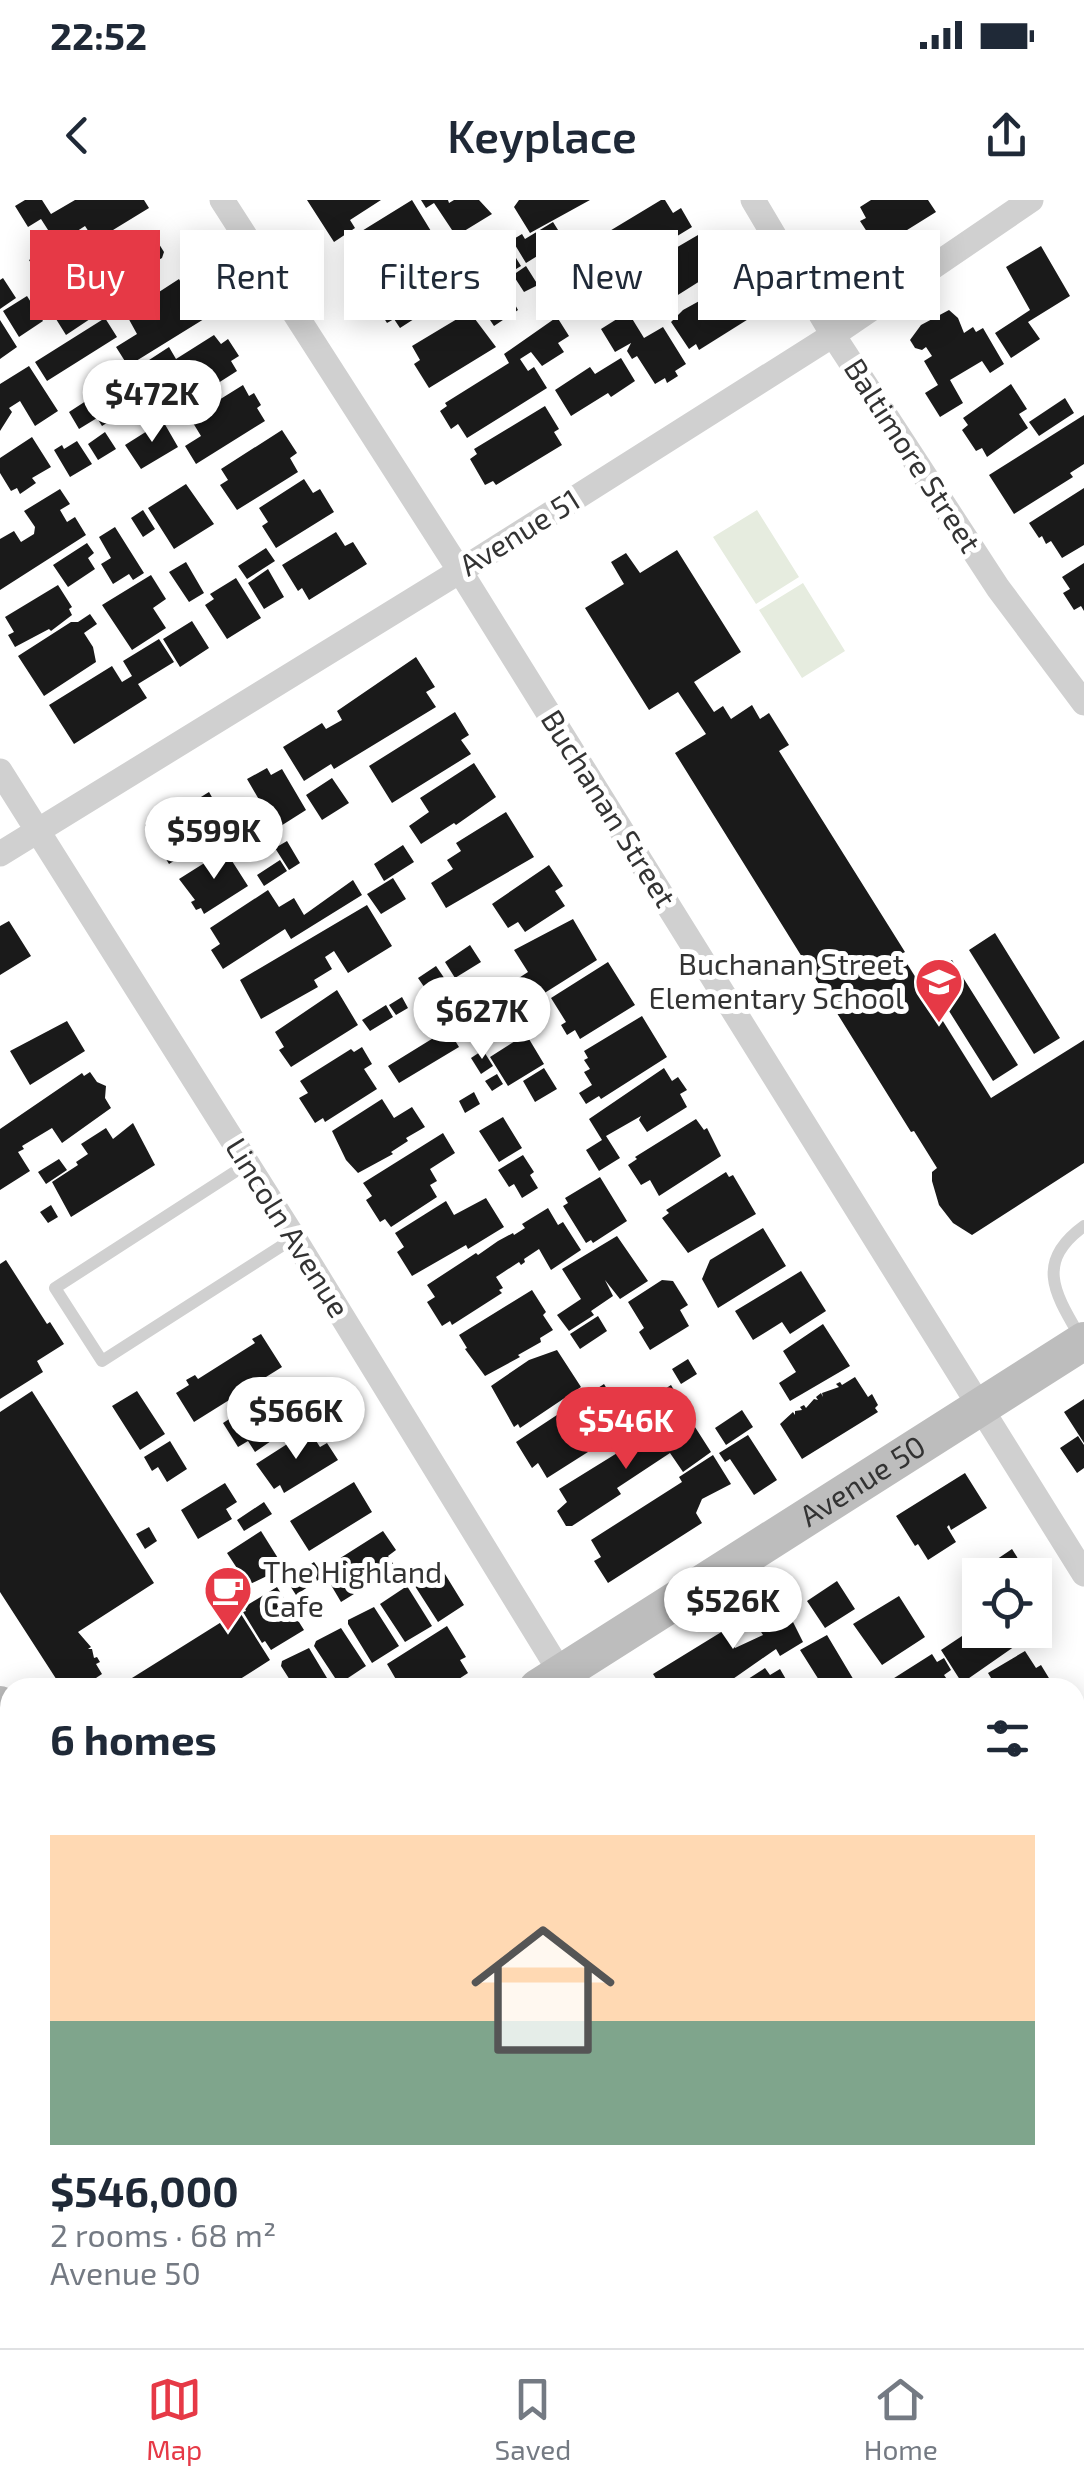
<!DOCTYPE html>
<meta charset="utf-8">
<style>
body{margin:0;font-family:"Exo 2",sans-serif;background:#f2f2f3;color:#1f2937;height:100vh;display:flex;flex-direction:column;font-size:38px;white-space:nowrap}
*{box-sizing:border-box;margin:0}
p{font-size:32px;color:#747a83}
.icon{flex:none;width:55px;height:55px;fill:none;stroke:currentColor;stroke-width:2;stroke-linecap:round;stroke-linejoin:round}
.map{position:relative;flex:1;overflow:hidden}
.side{position:absolute;left:0px;top:1478px;width:1085px;height:672px;display:flex;flex-direction:column;background:#fff;border-radius:30px 30px 0 0;box-shadow:0 5px 25px #0003}
.side>*{flex:none}
.guide{position:absolute;left:30px;top:30px;width:1025px;height:90px;display:flex;gap:20px}
.buttons{position:absolute;left:962px;top:1358px;display:grid;gap:20px}
.buttons a{display:grid;place-items:center;width:90px;height:90px;border-radius:0px;background:#fff;box-shadow:0 5px 25px #0003;font-size:50px}
.price{position:absolute;translate:-50% -85px;padding:0 22px;border-radius:35px;background:#fff;color:#222;font-size:32px;line-height:65px;filter:drop-shadow(0 2px 5px #0008)}
.price::after{content:'';position:absolute;left:50%;top:60px;width:30px;height:22px;margin-left:-15px;background:inherit;clip-path:polygon(0 0,100% 0,50% 100%)}
.price.active{background:#e63946;color:#fff}
ul{padding:0;list-style:none}
li{display:grid;align-content:center;gap:20px;height:530px;padding:0 50px}
li span{display:grid;place-items:center;height:310px;border-radius:0px;color:#555}
li>.icon{margin-inline-start:auto}
span .icon{width:180px;height:180px;fill:#fffc;stroke-width:1}
li b{font-size:42px}
h2{display:flex;justify-content:space-between;align-items:center;height:120px;padding:0 50px;font-size:42px}
.tag{padding:0 35px;border-radius:0px;background:#fff;box-shadow:0 5px 25px #0003;font-size:35px;line-height:90px}
.tag.active{background:#e63946;color:#fff}
.status{display:flex;justify-content:space-between;align-items:center;height:70px;padding:0 50px;background:#fff;direction:ltr}
.status svg{height:28px;fill:currentColor}
header{display:flex;justify-content:space-between;align-items:center;height:130px;padding:0 50px;background:#fff;font-size:45px;font-weight:600}
.dock{display:flex;justify-content:space-around;align-items:center;height:140px;border-top:2px solid #e0e1e3;background:#fff;font-size:28px;color:#747a83}
.dock a{display:grid;justify-items:center;gap:5px}
.dock .active{color:#e63946}
.map>svg:first-child{display:block}
</style>
<div class="status"><b>22:52</b><svg viewBox="0 0 49 12"><path d="M0 12V9h3v3zM5 12V6h3v6zM10 12V3h3v9zM15 12V0h3v12zM26 1h20v11H26zM47 4h2v5h-2z"/></svg></div>
<header><svg class="icon" aria-label="back" viewBox="0 0 24 24"><path d="M15 5l-7 7 7 7"/></svg>Keyplace<svg class="icon" aria-label="share" viewBox="0 0 24 24"><path d="M12 15V3M7 8l5-5 5 5M5 13v7h14v-7"/></svg></header>
<div class="map">
<svg width="1084" height="2148" viewBox="0 0 1084 2148">
<rect width="100%" height="100%" fill="#fff"/>
<path fill="#e6ecdf" d="M757 310 799 377 756 404 713 337Z
M803 383 845 451 802 478 759 410Z"/>
<path fill="#1a1a1a" d="M25 0H42L51 14 75 0H144L149 8 95 41 85 26 57 44 41 19 28 27 15 6Z
M307 0H381L350 20 355 28 334 42Z
M412 0 434 36 367 78 360 67 353 71 345 58 351 54 344 42Z
M421 0H448L449 3 454 0H479L492 14 456 36 434 3 426 8Z
M519 0H590L530 33 514 7Z
M661 0H665L673 13 681 8 692 27 615 74 602 53 610 47 603 35Z
M871 0H928L936 12 883 45 877 35 871 38 860 21 866 18 860 7Z
M553 22 575 57 550 73 539 55 526 63 512 40 522 34 525 39Z
M147 33 154 36 164 52 162 58 153 63 159 73 66 135 51 111 69 100 62 88Z
M698 35 717 67 706 73 708 76 662 105 653 109 649 102 631 109 621 94 627 90 621 80Z
M490 37 499 50 508 45 521 66 476 94 455 59Z
M55 44 69 68 44 83 29 60Z
M1041 46 1070 96 1028 122 1040 139 1011 158 995 133 1030 110 1006 67Z
M439 55 453 76 434 89 442 101 400 128 394 119 387 123 377 107 383 103 377 94Z
M526 66 538 85 524 92 513 75Z
M3 78 16 98 0 109V80Z
M179 79 185 90 193 85 204 104 197 108 204 119 128 166 116 147 137 134 121 105 137 95 142 103Z
M502 81 518 110 494 126 476 99Z
M721 89 730 101 737 97 750 118 699 150 696 144 689 149 671 122 683 110Z
M27 96 43 121 19 137 3 111Z
M949 110 958 118 964 133 973 127 976 132 983 128 1004 164 990 173 982 161 950 180 963 203 940 217 925 193 938 185 924 161 932 156 926 147 922 150 915 148 910 140 921 125Z
M628 112 644 138 663 127 686 164 675 171 678 176 667 183 665 178 655 184 637 156 632 159 627 151 631 143 615 152 601 129Z
M472 115 496 147 429 188 414 164 420 160 412 146 462 116 464 120Z
M557 117 569 136 558 143 564 152 542 166 531 152 520 159 528 171 534 167 547 188 467 238 458 224 451 229 440 211 447 206 445 203 509 163 504 154Z
M105 118 117 137 47 181 35 162Z
M0 120 17 147 0 159Z
M214 135 221 144 228 139 239 156 231 161 237 171 160 220 158 217 147 224 138 208 149 201 144 189 132 196 137 204 102 226 97 218 79 229 69 212 132 171 143 187 156 178 146 162 169 147 176 159Z
M621 158 635 181 611 197 608 193 571 216 555 190 590 167 595 174Z
M29 166 58 211 35 226 20 201 9 208 12 212 0 231V184Z
M1011 184 1027 209 1019 214 1028 228 987 257 982 248 976 251 962 230 968 225 963 218Z
M243 185 249 196 254 193 261 205 257 208 265 221 196 264 185 246 201 236 190 218Z
M1065 198 1074 213 1039 236 1029 222Z
M545 206 559 229 554 232 562 245 496 285 493 281 485 285 470 259 477 254 474 249Z
M1084 215V264L1070 273 1073 277 1014 314 989 275Z
M163 221 178 247 141 269 125 245Z
M282 230 297 253 290 258 298 272 237 310 220 285 228 280 221 269Z
M105 232 116 249 98 260 88 244Z
M32 237 51 267 32 278 36 283 20 294 17 288 11 291 0 273V258Z
M77 241 92 264 70 277 54 250 62 245 64 249Z
M304 279 313 293 320 289 334 312 276 348 262 326 268 322 259 308Z
M186 284 214 324 174 349 148 308Z
M1084 288V345L1062 358 1051 341 1046 344 1042 336 1039 338 1029 323Z
M60 289 70 304 60 310 67 322 75 317 86 335 0 390V339L14 331 21 342 34 334 35 327 24 311Z
M143 310 155 329 143 337 131 318Z
M115 327 144 373 133 380 129 374 113 384 101 364 111 358 99 337Z
M336 332 345 346 353 342 367 364 309 400 302 388 298 391 282 365Z
M87 343 94 353 88 358 95 369 68 387 53 365Z
M266 348 275 361 247 379 238 366Z
M677 350 741 452 694 482 714 512 723 506 731 519 752 505 760 519 769 513 789 545 779 551 905 752 901 754 991 898 1084 840V963L972 1035 953 1023 939 1005 932 981V972L937 968 914 931 911 932 675 553 706 534 678 492 649 510 585 408 624 384 611 362 626 353 640 373Z
M186 362 204 393 189 402 169 372Z
M1084 363V411L1081 406 1074 410 1063 393 1070 389 1062 377Z
M268 369 284 397 264 409 248 383Z
M151 375 166 399 153 408 166 428 132 450 102 405Z
M236 378 261 418 227 439 205 405 214 399 210 394Z
M58 385 72 407 69 409 72 415 51 431 49 429 15 447 8 435 14 432 5 417Z
M90 414 97 424 84 433 93 447 96 462 44 496 18 456 71 422H78Z
M192 421 209 448 180 467 163 439Z
M159 439 174 462 138 484 147 498 74 544 49 505 112 466 122 482 132 476 123 461Z
M416 457 435 487 426 492 436 507 334 569 331 564 304 581 283 547 322 523 326 529 342 520 337 511Z
M455 512 469 535 461 540 471 554 392 603 369 566Z
M474 563 496 597 456 625 454 623 421 644 409 626 429 612 420 598Z
M267 568 271 575 282 569 306 610 276 629 247 579Z
M332 578 349 603 322 620 306 595Z
M209 592 217 606 208 612 221 632 169 664 145 625 165 613 167 618Z
M243 598 256 620 244 628 230 606Z
M506 612 534 657 446 708 431 683 453 669 447 660 461 651 456 643Z
M287 641 300 663 289 670 275 648Z
M403 645 414 662 384 681 374 664Z
M225 650 248 686 204 714 201 708 196 710 191 702 195 700 179 679Z
M280 660 287 671 264 686 257 675Z
M549 665 563 686 555 691 565 706 525 732 518 722 508 728 492 704Z
M393 678 406 699 381 714 367 694Z
M353 680 362 695 291 739 285 729 223 769 211 750 220 744 210 728 268 690 279 707 294 698 304 715Z
M367 705 392 746 348 773 334 751 325 757 332 769 314 780 318 787 261 819 240 780Z
M573 719 597 760 505 818 498 806 511 798 505 787 528 772 514 750Z
M9 721 31 756 0 775V726Z
M995 733 1060 838 1034 854 969 750Z
M470 745 481 762 455 778 445 762Z
M952 760 1018 865 993 881 927 776Z
M608 762 635 805 580 839 575 830 567 835 561 825 566 822 551 798Z
M436 766 447 782 429 794 418 778Z
M337 790 358 825 291 867 279 850 284 847 275 832Z
M402 797 408 808 396 815 389 805Z
M386 805 393 817 370 831 362 820Z
M642 816 667 857 601 899 599 896 586 904 579 893 592 885 584 872 590 869 584 860 588 858 584 851Z
M67 821 85 851 30 885 10 851Z
M448 829 459 847 399 883 388 866Z
M526 834 544 864 508 886 490 857Z
M362 847 372 864 364 869 377 889 325 922 323 918 315 923 299 898 308 893 300 881 351 849 354 852Z
M483 850 493 866 481 874 471 858Z
M544 868 557 889 535 902 523 881Z
M664 868 672 881 678 877 687 890 680 894 687 907 647 932 639 920 641 916 606 936 620 958 599 971 586 950 602 940 589 919Z
M90 872 97 882 106 886 105 898 111 908 62 943 52 928 22 946 24 949 18 952 30 971 0 990V929L82 873 84 876Z
M497 874 503 884 492 891 485 881Z
M474 892 480 904 465 913 459 901Z
M382 899 394 918 412 907 425 927 406 938 408 941 391 952 393 954 358 973 346 960 332 931Z
M503 917 522 948 499 962 479 931Z
M696 919 704 930 707 928 721 956 659 996 650 980 641 985 628 965 637 959 635 957Z
M133 923 155 965 71 1017 52 982 78 965 76 962 88 954 81 944 106 928 113 939Z
M443 933 455 953 430 969 437 981 430 985 437 997 391 1027 385 1019 380 1022 366 1000 372 996 363 983Z
M523 955 534 972 530 975 538 988 522 998 514 984 509 987 498 970Z
M59 959 67 970 46 984 38 972Z
M726 972 729 977 733 975 756 1014 688 1053 662 1018 669 1013 666 1010Z
M600 977 627 1021 593 1043 591 1040 586 1043 563 1006 568 1003 565 998Z
M486 998 504 1027 468 1049 466 1045 412 1076 397 1052 404 1047 395 1033 446 1001 454 1015Z
M51 1005 58 1017 48 1023 40 1012Z
M548 1008 558 1025 563 1022 581 1050 551 1070 539 1049 524 1059 525 1062 521 1065 519 1062 496 1077 503 1088 499 1090 502 1093 452 1125 450 1121 442 1126 427 1102 435 1097 427 1085 476 1053 478 1055 498 1041 513 1033 514 1035 525 1028 522 1024Z
M763 1028 786 1066 718 1108 702 1079 710 1060Z
M617 1036 648 1081 620 1099 605 1080 613 1096 591 1111 594 1115 569 1131 557 1115 581 1099 562 1069Z
M6 1060 47 1124 50 1122 64 1144 37 1161 43 1172 0 1199V1064Z
M801 1071 826 1111 790 1134 782 1122 753 1140 735 1111Z
M662 1080 673 1081 688 1105 680 1110 689 1126 650 1150 639 1132 644 1128 628 1102Z
M532 1090 546 1112 543 1115 553 1130 540 1138 541 1142 518 1155 520 1157 485 1176 465 1149 467 1148 459 1135Z
M598 1116 607 1131 580 1149 570 1134Z
M823 1124 850 1166 790 1201 779 1183 796 1172 783 1151Z
M261 1134 282 1167 194 1222 176 1193 189 1185 186 1180 195 1175 198 1179 255 1143 252 1139Z
M557 1150 581 1187 520 1228 518 1224 514 1227 491 1186 529 1160Z
M688 1159 697 1174 681 1184 672 1169Z
M855 1177 868 1197 872 1194 878 1205 875 1208 878 1212 802 1259 780 1224 793 1212 795 1215V1211L802 1210 800 1207 804 1205 806 1208 814 1199 818 1200 816 1197 821 1193 823 1197 822 1193 839 1187 836 1184 840 1182 842 1185Z
M604 1184 621 1212 590 1230 599 1245 547 1278 538 1263 532 1268 516 1242Z
M671 1185 681 1202 664 1212 654 1196Z
M279 1187 289 1202 298 1197 309 1215 255 1252 248 1241 238 1247 223 1223Z
M32 1191 154 1383 78 1432 91 1447 88 1449H92L94 1458 97 1457 100 1462 96 1464 102 1474 81 1488H62L0 1392V1212Z
M137 1191 165 1234 140 1250 112 1206Z
M1084 1199V1243L1064 1212Z
M639 1207 647 1221 604 1249 595 1236Z
M742 1210 753 1227 726 1245 715 1228Z
M695 1227 711 1252 683 1272 670 1253 617 1288 621 1294 572 1326H566L557 1311 567 1302 559 1289 656 1229 666 1238 663 1241 667 1246Z
M309 1230 320 1247 327 1243 338 1260 284 1293 280 1285 274 1289 256 1264Z
M748 1235 777 1280 754 1295 730 1259 725 1262 719 1253Z
M1078 1236 1084 1245V1268L1077 1273 1060 1248Z
M170 1241 187 1269 167 1282 158 1267 152 1271 144 1257Z
M713 1255 731 1284 702 1299 696 1313 702 1323 608 1383 594 1361 601 1357 591 1340 682 1282 679 1277Z
M965 1273 987 1308 951 1330 949 1325 947 1327 956 1342 928 1360 918 1344 915 1346 896 1316Z
M354 1282 372 1312 309 1351 290 1321Z
M225 1283 237 1302 226 1309 232 1319 198 1339 181 1310Z
M264 1302 272 1314 244 1331 237 1320Z
M149 1327 157 1341 145 1349 136 1334Z
M261 1331 281 1363 267 1372 269 1375 248 1385 227 1353Z
M383 1331 396 1350 388 1356 396 1368 341 1402 331 1385 339 1380 333 1372 338 1369 334 1362Z
M1012 1349 1027 1373 984 1375 981 1370Z
M314 1362 324 1376 296 1395 287 1381Z
M440 1366 464 1405 438 1422 413 1383 424 1373 426 1375Z
M837 1381 855 1409 825 1428 807 1401Z
M407 1386 432 1426 405 1442 380 1404Z
M277 1387 304 1430 271 1450 265 1441 262 1443 243 1412 246 1411 244 1407Z
M779 1395H783L786 1400 783 1402 803 1442 780 1456 776 1449 720 1488H662L653 1474 723 1431 735 1448 763 1435 749 1413Z
M899 1396 925 1437 882 1465 853 1424Z
M374 1407 399 1446 372 1463 348 1424V1420Z
M239 1411 270 1460 226 1488H116Z
M980 1424V1430H1025L1020 1433 1025 1439 962 1483 941 1450Z
M447 1426 466 1457 460 1460 468 1473 445 1488H401L387 1464Z
M341 1428 366 1466 339 1484 314 1446 316 1441Z
M827 1435 855 1482 845 1488H824L800 1450Z
M309 1448 333 1488H295L281 1466 282 1461Z
M1025 1451 1036 1468 1041 1465 1055 1488H997L988 1473Z
M932 1454 937 1462 944 1458 951 1470 944 1475 951 1485 895 1488 891 1480Z
M765 1468 770 1475 780 1469 791 1488H734Z
M1075 1500 1084 1514V1548L1075 1554Z
M1084 1556V1609L1075 1615V1561Z
M0 1621 10 1637V1765L0 1771Z
M1084 1624V1681L1078 1683 1083 1692 1075 1697V1634Z
M10 1871V1975L0 1959V1877Z
M1075 1955 1084 1970 1075 1979Z
M0 2025 10 2041V2049L0 2055Z
M1084 2054V2105L1075 2111V2059Z
M0 2055 10 2071V2082L0 2088Z
M0 2115H7L10 2119V2140H23L11 2148H0Z
M1084 2123V2148H1078L1073 2140 1075 2129Z
M51 2140H83L70 2148H56Z
M263 2140H328V2148H258L263 2144Z
M532 2140H587L574 2148H537Z
M600 2140H632L637 2148H587Z
M660 2140H694L697 2144 691 2148H665Z
M844 2140H907L912 2148H832Z"/>
<g fill="none" stroke-linecap="round" stroke-linejoin="round">
<path stroke="#d0d0d0" stroke-width="12" d="M247 964 55 1088 102 1161 294 1038
M1082 1140C1056 1095 1033 1063 1084 1026"/>
<path stroke="#d0d0d0" stroke-width="25" d="M222 0 460 371 1084 1374
M753 0 833 135 998 388 1084 503
M0 571 294 1038 567 1483
M0 654 460 371 833 135 1031 0
M0 1825 10 1819
M975 2140 980 2148"/>
<g stroke="#bdbdbd" stroke-width="38">
<path id="s1" d="M538 1488 1084 1141"/>
<path d="M0 1505 10 1521"/>
<path d="M398 2140 403 2148"/>
</g>
</g>
<defs>
<g id="school-pin" transform="scale(2.5)"><path d="M0 17L-7.5 6A9.5 9.5 0 1 1 7.5 6Z" fill="#e63946" stroke="#fff"/><path d="M0-5L7-2L0 1L-7-2ZM-4 1L0 2.5L4 1V4Q0 6-4 4Z" fill="#fff"/></g>
<g id="cafe-pin" transform="scale(2.5)"><path d="M0 17L-7.5 6A9.5 9.5 0 1 1 7.5 6Z" fill="#e63946" stroke="#fff"/><path d="M-5.5-4.5H6V0H3Q3 3.5 0 3.5H-2.5Q-5.5 3.5-5.5 0ZM3-3.2v2h1.7v-2ZM-6 4.5H4V6H-6Z" fill="#fff"/></g>
</defs>
<g fill-rule="evenodd">
<use href="#school-pin" x="939" y="782"/>
<use href="#cafe-pin" x="228" y="1390"/>
</g>
<g text-anchor="middle" stroke-width="10" stroke-linejoin="round" paint-order="stroke">
<g font-size="30" fill="#333" stroke="#fff">
<text transform="translate(912 256) rotate(57)" y="10">Baltimore Street</text>
<text transform="translate(520 333) rotate(-32)" y="10">Avenue 51</text>
<text transform="translate(608 609) rotate(58)" y="10">Buchanan Street</text>
<text transform="translate(287 1028) rotate(58)" y="10">Lincoln Avenue</text>
<text dy="10" stroke="none"><textPath href="#s1" startOffset="385">Avenue 50</textPath></text>
</g>
<g font-size="30" fill="#333" stroke="#fff" text-anchor="end">
<text x="904" y="775">Buchanan Street<tspan x="904" dy="34">Elementary School</tspan></text>
<text x="263" y="1383" text-anchor="start">The Highland<tspan x="263" dy="34">Cafe</tspan></text>
</g>
</g>
</svg>
<div class="buttons">
<a><svg class="icon" aria-label="locate" viewBox="0 0 24 24"><circle cx="12" cy="12" r="6"/><path d="M12 2v4M12 18v4M2 12h4M18 12h4"/></svg></a>
</div>
<b class="price" style="left:152px;top:245px">$472K</b>
<b class="price" style="left:214px;top:682px">$599K</b>
<b class="price" style="left:482px;top:862px">$627K</b>
<b class="price" style="left:296px;top:1262px">$566K</b>
<b class="price active" style="left:626px;top:1272px">$546K</b>
<b class="price" style="left:733px;top:1452px">$526K</b>
<div class="guide">
<a class="tag active">Buy</a>
<a class="tag">Rent</a>
<a class="tag">Filters</a>
<a class="tag">New</a>
<a class="tag">Apartment</a>
</div>
<section class="side">
<h2>6 homes<svg class="icon" aria-label="filters" viewBox="0 0 24 24"><path d="M4 7h16M4 17h16"/><circle cx="9" cy="7" r="2"/><circle cx="15" cy="17" r="2"/></svg></h2>
<ul>
<li><span style="background:linear-gradient(#ffd9b3 60%,#7fa58c 0)"><svg class="icon" aria-label="home" viewBox="0 0 24 24"><path d="M3 11l9-7 9 7M6 9v11h12V9"/></svg></span><div><b>$546,000</b><p>2 rooms · 68 m²</p><p>Avenue 50</p></div></li>
</ul>
</section>
</div>
<nav class="dock">
<a class="active"><svg class="icon" aria-label="map" viewBox="0 0 24 24"><path d="M3 6l6-2 6 2 6-2v14l-6 2-6-2-6 2zM9 4v14M15 6v14"/></svg>Map</a>
<a><svg class="icon" aria-label="saved" viewBox="0 0 24 24"><path d="M7 4h10v16l-5-4-5 4z"/></svg>Saved</a>
<a><svg class="icon" aria-label="home" viewBox="0 0 24 24"><path d="M3 11l9-7 9 7M6 9v11h12V9"/></svg>Home</a>
</nav>
